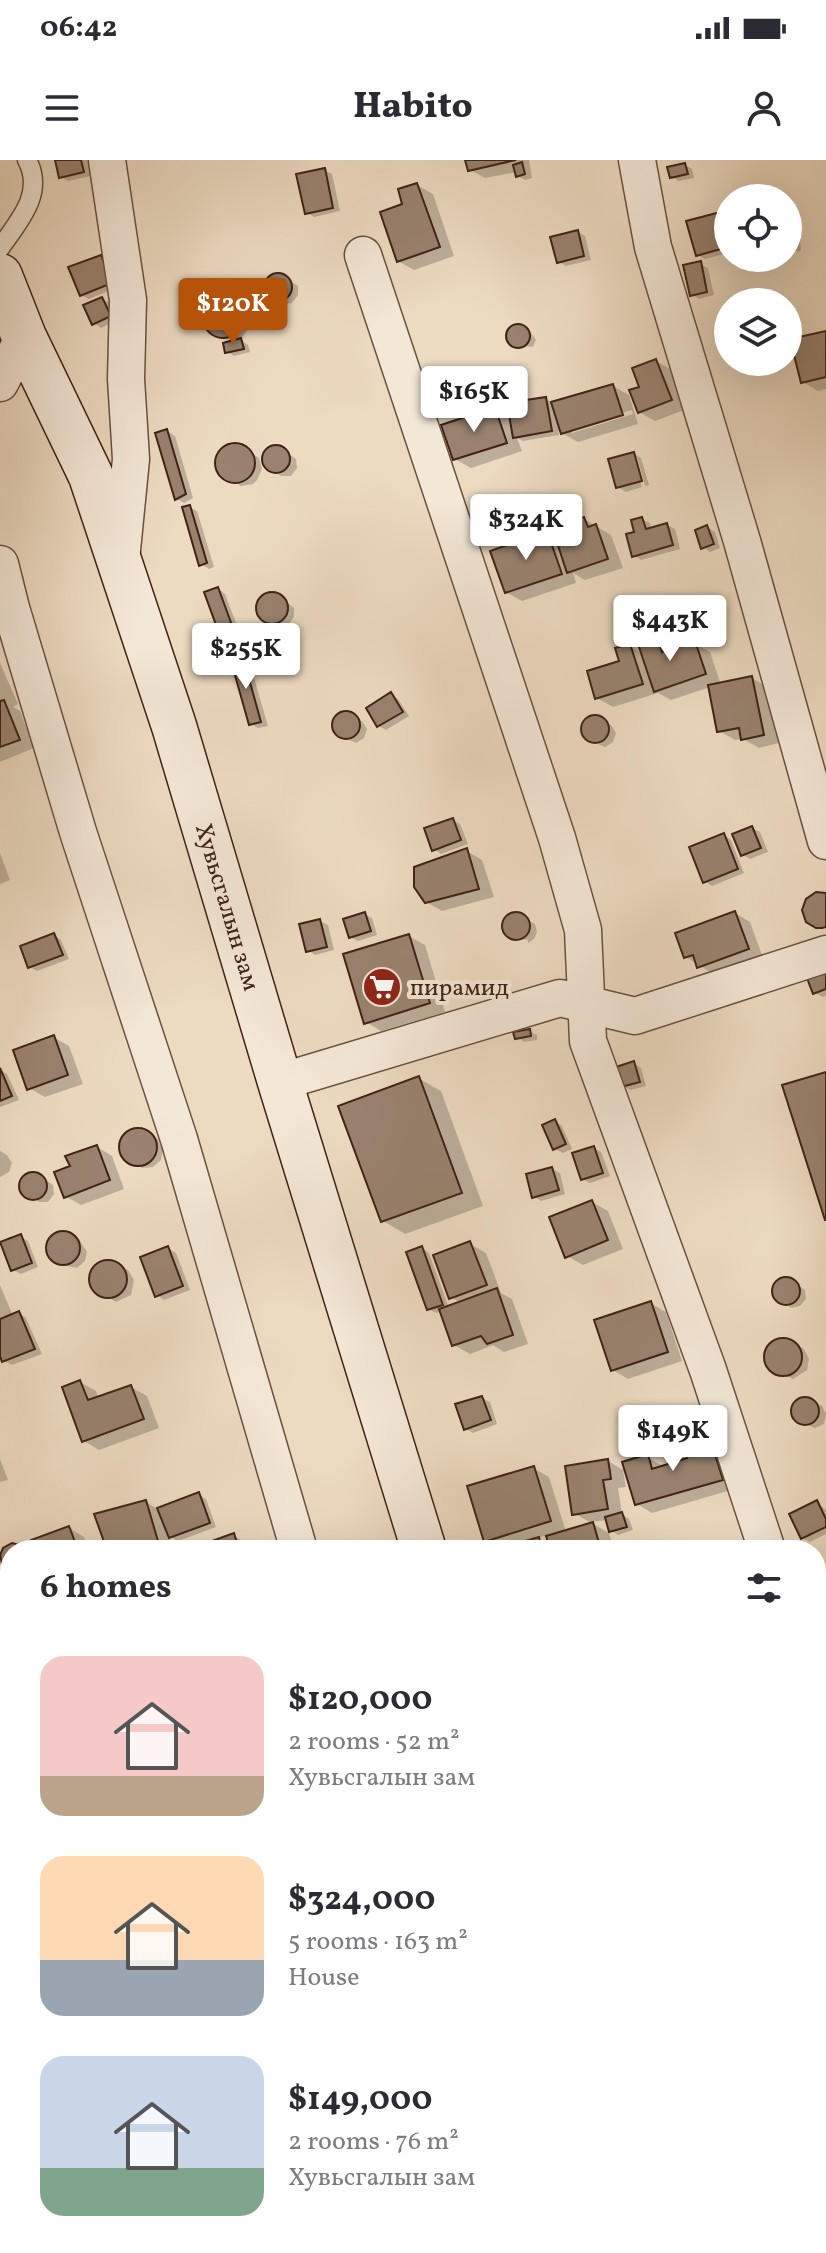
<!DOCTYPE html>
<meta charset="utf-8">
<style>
body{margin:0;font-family:Vollkorn,serif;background:#f7f7f7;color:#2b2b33;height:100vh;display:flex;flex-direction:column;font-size:30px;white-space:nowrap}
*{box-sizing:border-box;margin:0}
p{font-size:26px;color:#7c7c81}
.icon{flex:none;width:44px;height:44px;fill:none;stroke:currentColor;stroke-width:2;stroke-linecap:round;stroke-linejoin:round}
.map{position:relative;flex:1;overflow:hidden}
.sheet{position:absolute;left:0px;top:1380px;width:826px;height:714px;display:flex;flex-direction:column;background:#fff;border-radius:32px 32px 0 0;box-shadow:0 8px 32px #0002}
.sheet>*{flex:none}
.buttons{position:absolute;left:714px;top:24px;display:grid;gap:16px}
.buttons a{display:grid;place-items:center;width:88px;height:88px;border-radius:50%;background:#fff;box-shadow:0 8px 32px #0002;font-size:40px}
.price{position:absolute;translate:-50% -68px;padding:0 18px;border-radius:8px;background:#fff;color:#222;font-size:26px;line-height:52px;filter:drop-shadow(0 2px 4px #0008)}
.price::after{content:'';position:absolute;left:50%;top:48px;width:24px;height:18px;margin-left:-12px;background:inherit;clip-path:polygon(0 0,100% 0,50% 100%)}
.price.selected{background:#b45309;color:#fff}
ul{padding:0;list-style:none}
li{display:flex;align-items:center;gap:24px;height:200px;padding:0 40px}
li span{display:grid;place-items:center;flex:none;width:224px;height:160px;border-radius:24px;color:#555}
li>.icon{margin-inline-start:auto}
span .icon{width:96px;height:96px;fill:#fffc;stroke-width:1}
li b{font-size:34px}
h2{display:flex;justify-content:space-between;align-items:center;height:96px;padding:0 40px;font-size:34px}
.status{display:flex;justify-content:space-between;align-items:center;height:56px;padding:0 40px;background:#fff;direction:ltr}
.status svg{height:22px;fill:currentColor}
header{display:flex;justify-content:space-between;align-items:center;height:104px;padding:0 40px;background:#fff;font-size:36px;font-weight:800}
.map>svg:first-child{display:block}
</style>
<div class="status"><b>06:42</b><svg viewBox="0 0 49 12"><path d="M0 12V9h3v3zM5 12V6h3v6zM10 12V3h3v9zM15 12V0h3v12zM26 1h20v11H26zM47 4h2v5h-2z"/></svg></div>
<header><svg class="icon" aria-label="menu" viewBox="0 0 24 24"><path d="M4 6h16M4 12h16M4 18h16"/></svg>Habito<svg class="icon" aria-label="person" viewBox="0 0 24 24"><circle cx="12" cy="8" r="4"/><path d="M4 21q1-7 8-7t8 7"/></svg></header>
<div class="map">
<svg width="826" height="2093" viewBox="0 0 826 2093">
<rect width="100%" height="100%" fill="#ecdac1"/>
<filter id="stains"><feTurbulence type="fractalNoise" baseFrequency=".0025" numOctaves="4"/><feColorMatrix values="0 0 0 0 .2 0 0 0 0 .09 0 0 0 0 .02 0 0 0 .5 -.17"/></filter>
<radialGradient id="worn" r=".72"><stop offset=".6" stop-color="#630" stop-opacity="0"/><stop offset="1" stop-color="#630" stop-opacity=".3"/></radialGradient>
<path fill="#0003" fill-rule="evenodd" d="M57 0H87L91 16 68 21 61 17Z
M467 0H529L532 18 525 20 518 16 517 12 485 18 469 9Z
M685 5 692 9 694 18 679 21 672 17Z
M324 10 332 14 340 51 314 57 306 52Z
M417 25 433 34 454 96 414 110 398 101 405 45Z
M788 46 798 52 801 91 788 92Z
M728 52V93L705 99 698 95Z
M578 72 585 76 591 100 566 106 558 101Z
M101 97 108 101 118 127 89 139 81 135Z
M700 104 708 108 714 135 699 139 692 134Z
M281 115 298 126V135L292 143 283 144 267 133 266 123 272 116Z
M102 139 110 143 117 160 101 168 94 163Z
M219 140 232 142 248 155 250 167 240 180 248 185 250 192 234 196 226 191 239 180 221 178 213 174 206 164 209 147Z
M515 166 530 171 536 180 532 189 533 187 512 185 507 176Z
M826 173V229L818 231 803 222Z
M656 201 672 210 687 249 655 261 639 252 641 228Z
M613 226 629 235 638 264 578 282 558 271 559 275 523 281 517 278 522 291 471 308 455 299 495 249 512 259 546 239 554 244ZM632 250 633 254 572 273V269Z
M167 271 175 276 193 338 184 343 177 339Z
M228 286H240L259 298 262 309 257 320 253 324 241 326 221 316 217 305 219 293Z
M280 287 296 299 297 308 291 316H281L265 305 264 296 270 288Z
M634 294 641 298 649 325 645 326 637 297H633L642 327 626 332 618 327Z
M499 341 506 345V362H495L488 358Z
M189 347 197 351 214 407 209 409 201 404Z
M584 359 611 375 623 408 585 420 573 413 576 423 522 441 506 432 546 374 558 380Z
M642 359 650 363 651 369 667 365 675 369 680 389 641 400 634 395 636 373Z
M707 367 715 372 720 388 710 392 703 387Z
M218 429 225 434 248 494 239 497 250 504 268 566 258 568 251 564 240 500 228 494Z
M265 436H279L294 448V457L288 465 274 466 259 455V442Z
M656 477 672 486 673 490 694 483 710 492 721 525 752 518 767 527 779 583 759 588 743 579 735 580 719 571 710 527 671 540 658 533 613 547 597 538 622 503 629 486 643 494Z
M0 503 18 544 13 547 20 551 34 588 0 602Z
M391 535 398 539 409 556 386 570 379 566Z
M344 553 362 561 367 569 364 578 356 583 338 575 333 566 336 557Z
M593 557 611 565 616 573 613 582 605 587 587 579 582 571 585 562Z
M453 660 460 664 468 684 441 694 434 689Z
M752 668 760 672 768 692 750 699 743 695Z
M724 675 731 680 744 713 712 726 704 721Z
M467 691 482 700 494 737 442 751 426 742Z
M0 693 10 720 0 724Z
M735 753 750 762 763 798 715 815 686 797Z
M364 754 372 758 377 775 358 781 350 777Z
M516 754 535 764 537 772 534 779 528 783V780L510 777 503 766 506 758Z
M320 761 328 765 334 790 315 795 308 790Z
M54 775 61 780 69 799 37 811 30 807Z
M409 776 425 785 445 852 381 871 366 862Z
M826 813V836L823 837 815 833Z
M529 871 537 875V880L524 882 517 877Z
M53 877 69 886 83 924 45 937 29 928Z
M634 903 641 908 646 926 631 930 623 926Z
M0 910 7 914 19 940 0 947Z
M418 918 441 931 483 1046 405 1074 383 1061Z
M555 961 562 966 572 989 563 993 555 989Z
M133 971 158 979 163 989 161 1000 153 1007 142 1008 124 997 122 981Z
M97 987 112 996 124 1029 81 1045 65 1036 72 1008Z
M594 988 601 992 610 1016 590 1023 583 1019Z
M0 991 7 995 12 1003 9 1012 0 1017Z
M552 1009 560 1013 565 1034 541 1041 534 1036Z
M37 1014 53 1025 54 1034 48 1042H39L22 1032 21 1022 27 1015Z
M592 1042 608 1051 623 1089 583 1105 567 1096Z
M60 1073 79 1079 87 1092 85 1101 77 1108 62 1105 53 1101 48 1092 51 1077Z
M21 1077 28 1081 38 1107 21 1114 13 1110Z
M470 1084 486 1093 501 1133 512 1139 528 1184 504 1192 493 1185 470 1194 454 1185 442 1151 436 1153 429 1149 422 1088 429 1093 449 1148 461 1143 451 1137Z
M168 1088 176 1093 190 1130 164 1140 157 1135Z
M108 1102 128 1110 134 1120 131 1135 116 1142 93 1127 91 1115 97 1106Z
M789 1119 805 1130 806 1139 800 1146 791 1148 775 1136 774 1127 780 1120Z
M0 1125 13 1156 19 1153 26 1158 42 1194 12 1205 4 1201 0 1190Z
M650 1143 666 1152 682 1201 628 1219 613 1210Z
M784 1179 804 1189 809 1199 807 1210 793 1219 774 1211 766 1196 773 1182Z
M80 1222 96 1231 99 1239 131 1227 147 1236 159 1268 99 1290 84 1281Z
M482 1238 490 1242 497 1264 473 1273 465 1268Z
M804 1239 822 1246 826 1254 824 1264 815 1268 797 1261 793 1252 796 1243Z
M710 1280 726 1289 738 1328 652 1353 637 1344 647 1297 663 1306 689 1300Z
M0 1299 8 1320 0 1322Z
M608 1301 623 1310 626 1327 618 1328 622 1354 629 1359 633 1370 618 1375 611 1370 608 1360 590 1362 609 1373 614 1390H502L485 1380 533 1308 549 1317 566 1372 593 1364 574 1353ZM548 1375 551 1387 537 1378Z
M199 1335 206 1339 216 1367 178 1381 169 1376 173 1390H109L97 1356 146 1342 159 1350Z
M817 1343 826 1350V1374L810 1382 802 1378Z
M69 1368 84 1377 89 1390H37Z
M234 1376 249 1385 251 1390H193Z
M826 1415V1450L819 1446 816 1440V1420Z
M826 1764V1782L817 1784 816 1767Z
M9 1806 10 1884 1 1887 0 1809Z
M816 2052 826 2057V2082L821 2083 824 2093H718L715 2084H816Z
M73 2084H117L120 2093H74Z
M295 2084H319L305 2090Z
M372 2088 379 2093H359Z"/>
<path fill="#99826f" stroke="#402316" stroke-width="2" d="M55 0H81L84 12 59 18Z
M465 0H516L468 11Z
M522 2 525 14 516 17 513 5Z
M685 3 688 14 670 18 667 7Z
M325 8 333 48 305 54 296 14Z
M417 23 440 87 397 102 380 52 402 44 398 29Z
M728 50V87L696 96 686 61Z
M578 70 584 96 557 103 550 77Z
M101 95 112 123 80 136 68 107Z
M701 101 707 132 690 136 683 105Z
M264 127a14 14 0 1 1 28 0a14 14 0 1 1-28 0Z
M102 137 111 156 92 165 83 145Z
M203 158a20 20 0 1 1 40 0a20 20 0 1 1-40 0Z
M506 176a12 12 0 1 1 24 0a12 12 0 1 1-24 0Z
M826 171V217L801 223 790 179Z
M241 178 244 189 225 193 223 183Z
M656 199 672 240 638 253 629 230 639 227 632 208Z
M613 224 623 255 561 274 551 242Z
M546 237 552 271 513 278 507 243Z
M495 247 507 283 453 300 441 265Z
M167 269 186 334 175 340 155 273Z
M215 303a20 20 0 1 1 40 0a20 20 0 1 1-40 0Z
M262 299a14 14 0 1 1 28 0a14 14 0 1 1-28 0Z
M634 292 642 321 616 328 608 299Z
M486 339H499V359H486Z
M190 345 207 403 199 406 182 347Z
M584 357 588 367 596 364 608 399 567 413 553 370Z
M642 357 646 369 667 363 673 385 632 397 626 374 634 372 631 360Z
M707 365 714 384 701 389 695 370Z
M547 371 562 414 505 433 490 391Z
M218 427 241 490 227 495 204 432Z
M256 448a16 16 0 1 1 32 0a16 16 0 1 1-32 0Z
M656 475 662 492 695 481 706 514 654 532 637 481Z
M630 484 643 524 595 539 587 511 619 501 615 488Z
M243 497 261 562 249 565 231 501Z
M752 516 764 575 741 580 739 568 717 572 708 525Z
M391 532 403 552 377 567 366 548Z
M4 540 20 580 0 587V541Z
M332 565a14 14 0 1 1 28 0a14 14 0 1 1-28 0Z
M581 569a14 14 0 1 1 28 0a14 14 0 1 1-28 0Z
M453 658 461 680 432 691 424 668Z
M752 666 761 688 741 696 732 674Z
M724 673 738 709 703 723 689 687Z
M467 688 479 729 425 743 414 727V707Z
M816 732 826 733V767L822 768H816L806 762 802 750 806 739Z
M735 751 749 789 697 808 693 795 684 798 675 773Z
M502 766a14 14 0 1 1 28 0a14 14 0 1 1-28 0Z
M365 752 371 771 349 778 343 759Z
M320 759 327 787 306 792 299 764Z
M54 773 63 795 28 808 20 786Z
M409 774 430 843 364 864 343 794Z
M826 811V829L813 834 807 818Z
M530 869 531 876 515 879 513 872Z
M54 875 68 915 27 930 13 890Z
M634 901 640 922 621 927 616 907Z
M0 908 12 936 0 941Z
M826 912V1060H825L782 925Z
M419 916 462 1033 381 1062 338 946Z
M555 959 566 984 553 990 542 965Z
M119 987a19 19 0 1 1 38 0a19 19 0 1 1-38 0Z
M97 985 110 1020 64 1038 54 1012 70 1006 65 996Z
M594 986 603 1013 581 1020 572 993Z
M552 1007 559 1030 532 1038 526 1014Z
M19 1026a14 14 0 1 1 28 0a14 14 0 1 1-28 0Z
M592 1040 608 1080 565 1098 549 1057Z
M46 1088a17 17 0 1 1 34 0a17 17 0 1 1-34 0Z
M21 1074 32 1103 11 1111 0 1082Z
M470 1081 487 1125 449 1139 433 1095Z
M168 1086 183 1126 155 1137 140 1097Z
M422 1086 443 1145 427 1150 406 1092Z
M89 1119a19 19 0 1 1 38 0a19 19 0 1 1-38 0Z
M772 1131a14 14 0 1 1 28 0a14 14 0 1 1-28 0Z
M497 1128 513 1175 487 1184 481 1176 452 1186 439 1149Z
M651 1141 668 1192 611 1211 594 1160Z
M19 1151 35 1189 2 1202 0 1196V1159Z
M764 1197a19 19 0 1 1 38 0a19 19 0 1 1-38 0Z
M80 1220 88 1240 131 1225 144 1259 82 1282 62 1227Z
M482 1236 491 1260 464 1270 455 1244Z
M791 1251a14 14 0 1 1 28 0a14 14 0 1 1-28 0Z
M710 1278 723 1320 635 1345 622 1302 648 1294 652 1309 687 1298 683 1286Z
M608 1299 611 1319 603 1320 608 1349 572 1355 565 1306Z
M534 1306 551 1361 484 1382 467 1326Z
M199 1332 210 1363 169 1378 157 1348Z
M146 1340 160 1388 107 1390 94 1354Z
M817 1340 826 1359V1367L801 1379 789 1354Z
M622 1352 627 1367 609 1372 605 1357Z
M593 1362 601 1390H550L546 1376Z
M69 1366 78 1390H34L31 1380Z
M234 1373 239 1390H187Z
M539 1377 542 1390H494Z
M12 1383 23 1386 26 1390H10V1411L2 1404 0 1395 3 1388Z
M826 1413V1443L817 1447 816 1417Z
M826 1762V1777L816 1779V1765Z
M826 1803V1828L819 1817V1812Z
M9 1804 10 1870 0 1874V1807Z
M826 1910V1943H823L816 1912Z
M816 2050 825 2069 816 2072Z
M68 2084H106L109 2093H72Z
M713 2084H771L772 2088 751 2093 749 2086 728 2093H716Z
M777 2084H810L813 2093H780Z"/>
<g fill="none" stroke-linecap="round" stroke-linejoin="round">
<g stroke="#6b5141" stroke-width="21">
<path id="lane" d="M0 88C19 61 45 33 27 0"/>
</g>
<g stroke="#6b5141" stroke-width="39">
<path id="street" d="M107 0 128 140 126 219 131 299 121 400
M637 0 653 87 742 381 826 681
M363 95 557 678 583 770 588 881 708 1210 767 1390
M0 223 24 177
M0 404 11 448 0 450
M11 448 78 672 179 979 299 1390
M280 922 560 838 635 856 826 794
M816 1541 826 1572
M0 1719 10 1722
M268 2084 270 2093
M508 2084 511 2093"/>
</g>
<g stroke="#402316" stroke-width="47">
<g id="secondary">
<path id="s1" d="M0 116 24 177 91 316 174 566 280 922 424 1390"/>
<path d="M636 2084 639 2093"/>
</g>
</g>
<use href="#lane" stroke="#f3e7d7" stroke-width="18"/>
<use href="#street" stroke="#f3e7d7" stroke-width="36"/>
<use href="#secondary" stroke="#f3e7d7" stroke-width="44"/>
</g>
<defs>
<g id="supermarket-disc" transform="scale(2)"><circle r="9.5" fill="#8f2418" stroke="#f3e7d7"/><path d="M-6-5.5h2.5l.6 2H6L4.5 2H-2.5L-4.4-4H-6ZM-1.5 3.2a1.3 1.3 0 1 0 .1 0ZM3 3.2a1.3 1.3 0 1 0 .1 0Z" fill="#fff"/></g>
</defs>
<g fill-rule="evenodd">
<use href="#supermarket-disc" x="382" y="827"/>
</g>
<g text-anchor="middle" stroke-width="8" stroke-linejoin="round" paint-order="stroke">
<g font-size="24" fill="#402316" stroke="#f3e7d7">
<text dy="8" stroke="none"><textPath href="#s1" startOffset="672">Хувьсгалын зам</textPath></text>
</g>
<g font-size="24" fill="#402316" stroke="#f3e7d7" text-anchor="start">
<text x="410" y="835">пирамид</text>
</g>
</g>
<rect width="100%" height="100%" filter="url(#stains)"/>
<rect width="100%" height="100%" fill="url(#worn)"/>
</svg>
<div class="buttons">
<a><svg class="icon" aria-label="locate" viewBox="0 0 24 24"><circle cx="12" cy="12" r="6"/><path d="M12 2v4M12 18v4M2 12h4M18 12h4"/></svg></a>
<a><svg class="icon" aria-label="layers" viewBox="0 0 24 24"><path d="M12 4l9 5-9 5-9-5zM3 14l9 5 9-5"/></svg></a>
</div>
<b class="price selected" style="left:233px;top:186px">$120K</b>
<b class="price" style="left:474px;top:274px">$165K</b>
<b class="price" style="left:526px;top:402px">$324K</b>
<b class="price" style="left:670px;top:503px">$443K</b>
<b class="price" style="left:246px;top:531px">$255K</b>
<b class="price" style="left:673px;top:1313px">$149K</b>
<section class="sheet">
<h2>6 homes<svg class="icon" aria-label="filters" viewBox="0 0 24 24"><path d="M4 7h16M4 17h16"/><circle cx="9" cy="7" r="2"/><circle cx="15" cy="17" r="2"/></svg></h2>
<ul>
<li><span style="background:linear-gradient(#f6c9c9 75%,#b9a48a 0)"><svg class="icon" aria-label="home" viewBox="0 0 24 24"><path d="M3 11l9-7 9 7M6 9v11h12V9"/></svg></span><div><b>$120,000</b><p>2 rooms · 52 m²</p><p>Хувьсгалын зам</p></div></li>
<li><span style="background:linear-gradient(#ffd9b3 65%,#9aa5b1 0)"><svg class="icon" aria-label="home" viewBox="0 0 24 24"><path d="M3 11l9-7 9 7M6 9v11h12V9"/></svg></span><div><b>$324,000</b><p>5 rooms · 163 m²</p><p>House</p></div></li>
<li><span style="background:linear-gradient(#c9d6e8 70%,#7fa58c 0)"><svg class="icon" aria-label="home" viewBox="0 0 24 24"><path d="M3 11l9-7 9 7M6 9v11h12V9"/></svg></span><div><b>$149,000</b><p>2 rooms · 76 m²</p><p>Хувьсгалын зам</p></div></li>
</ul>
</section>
</div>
